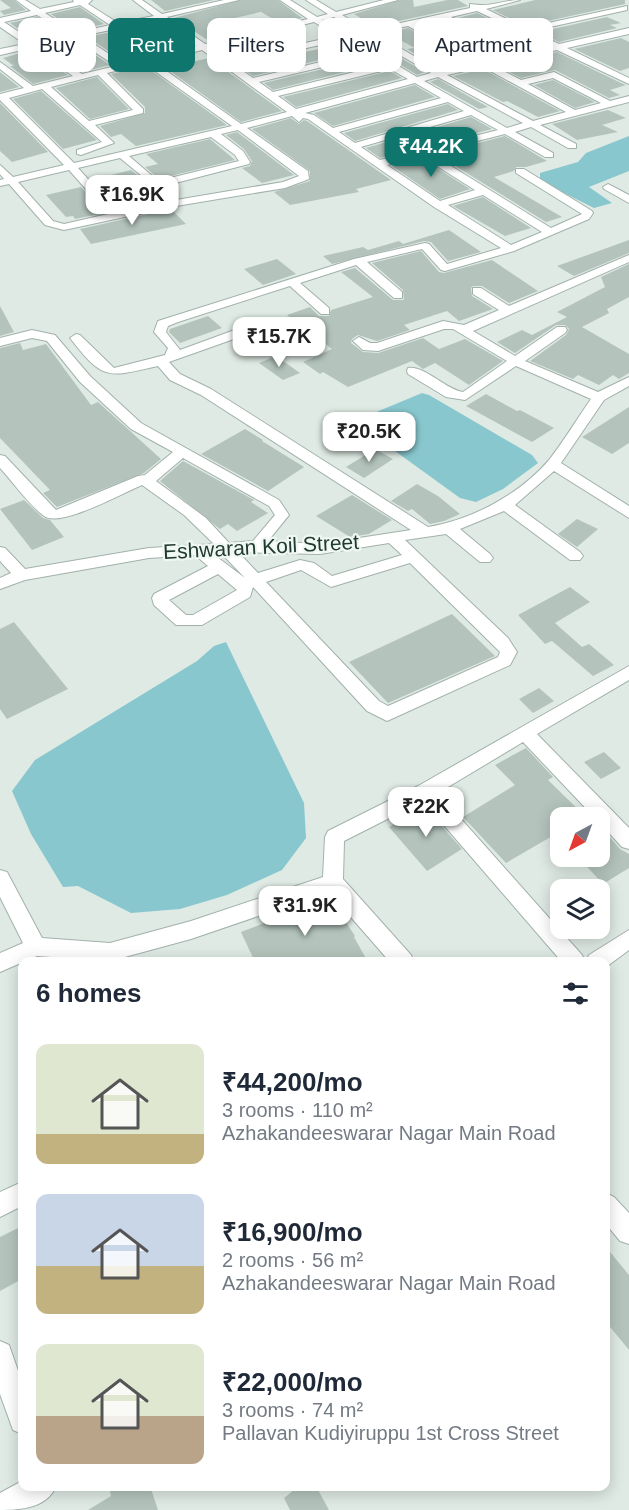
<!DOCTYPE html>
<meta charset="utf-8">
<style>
body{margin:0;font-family:Arial,sans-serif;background:#f2f2f3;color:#1f2937;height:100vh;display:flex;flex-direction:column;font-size:22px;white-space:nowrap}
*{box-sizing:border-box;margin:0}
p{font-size:20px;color:#747a83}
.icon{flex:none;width:33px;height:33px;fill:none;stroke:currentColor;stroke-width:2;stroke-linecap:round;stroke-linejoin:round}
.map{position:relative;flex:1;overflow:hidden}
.panel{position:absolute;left:18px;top:957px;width:592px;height:534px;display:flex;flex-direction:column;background:#fff;border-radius:12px;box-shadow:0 3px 15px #0003}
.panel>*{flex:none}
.hud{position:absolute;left:18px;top:18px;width:594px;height:54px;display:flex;gap:12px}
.needle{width:39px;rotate:221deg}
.buttons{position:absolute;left:550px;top:807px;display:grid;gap:12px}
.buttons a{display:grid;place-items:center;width:60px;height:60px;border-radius:12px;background:#fff;box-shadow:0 3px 15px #0003;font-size:30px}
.price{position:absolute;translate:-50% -51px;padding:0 14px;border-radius:12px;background:#fff;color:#222;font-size:20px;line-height:39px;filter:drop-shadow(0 2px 3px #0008)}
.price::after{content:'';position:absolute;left:50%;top:36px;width:18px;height:14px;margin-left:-9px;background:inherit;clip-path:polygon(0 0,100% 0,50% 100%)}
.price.active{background:#0f766e;color:#fff}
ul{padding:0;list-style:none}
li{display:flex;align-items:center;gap:18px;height:150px;padding:0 18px}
li span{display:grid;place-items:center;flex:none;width:168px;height:120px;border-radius:12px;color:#555}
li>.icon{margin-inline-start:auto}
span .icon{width:72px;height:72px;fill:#fffc;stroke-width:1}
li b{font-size:26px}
h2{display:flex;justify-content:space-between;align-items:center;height:72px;padding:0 18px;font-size:26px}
.chip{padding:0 21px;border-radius:12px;background:#fff;box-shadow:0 3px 15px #0003;font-size:21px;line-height:54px}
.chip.active{background:#0f766e;color:#fff}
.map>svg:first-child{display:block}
</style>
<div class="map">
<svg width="629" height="1510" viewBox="0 0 629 1510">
<rect width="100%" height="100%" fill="#dfeae4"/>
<path fill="#88c7ce" d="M629 136V171L589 187 612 203 594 208 540 181V173L578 162 586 153Z
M422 393 429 395 532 455 538 463 503 489 476 502 460 498 359 425 362 418Z
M226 642 304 803 306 838 282 870 227 895 180 909 131 913 78 886 63 887 31 834 12 791 35 760 197 661 214 646Z"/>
<path fill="#b4c4bd" d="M0 0H14L26 10 4 15 0 11 11 8Z
M151 0H214L165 11Z
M241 0H278L302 18 280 23 261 12 217 22 237 34 209 41 174 18Z
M400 0H413L414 7 447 0H458L468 6 375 26 354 14Z
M535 0H625V4L525 26 493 10Z
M80 7 104 24 76 31 51 14Z
M477 13 543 45 521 51 458 18Z
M37 17 62 34 34 40 10 23Z
M607 17 621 23 610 25 617 28 559 42 539 32Z
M442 21 505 54 485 59 424 25Z
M408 28 470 62 440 69 407 49 415 48 387 33Z
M115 31 150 55 124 62 88 37Z
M621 38 629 42V68L620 71 574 49Z
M73 40 110 65 82 72 46 47Z
M248 41 263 50 228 58 224 54 229 53 220 48Z
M340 45 353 52 253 76 238 65Z
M31 50 68 75 33 84 10 66H14L3 58Z
M557 52 619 82 626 85 610 90 620 95 609 98 555 70 521 78 498 66Z
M392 53 425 72 417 75 385 55Z
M209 58 282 111 241 122 159 63 167 61 174 66Z
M366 59 377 64 273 90 264 83Z
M145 66 227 125 136 146 121 134 111 137 100 126 145 113V107L111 74Z
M483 69 560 111 538 117 507 101 503 102 453 76Z
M390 71 402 78 296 107 283 97Z
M0 72 19 87 0 92Z
M97 77 129 109 90 119 56 88Z
M438 79 488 107 479 109 430 82Z
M553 80 595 102 575 108 534 85Z
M415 85 435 97 333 126 314 113Z
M41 91 97 140 63 149 13 99Z
M0 103 48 152 12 162 0 151Z
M448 104 458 110 355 141 344 133Z
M608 110 626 118 602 125 618 132 577 140 552 124Z
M471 117 492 129 380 158 366 148Z
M291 118 299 124 304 120 307 121 391 180 356 189 359 192 290 205 274 192 310 181V171L252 129Z
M237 132 294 175 262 183 242 168 250 166 252 161 244 149 226 135Z
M505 136 547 161 526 167H516L514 171 494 177 562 217 546 222 436 154Z
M210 139 235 160 159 179 145 167 158 164 146 154Z
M421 158 470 189 440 199 392 166Z
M131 170 148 184 145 185 162 201 119 210 95 183 99 182 95 179Z
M81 187 104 213 75 219 73 216 66 217 46 195Z
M483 197 531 228 505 236 453 206Z
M171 209 186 224 91 244 80 229Z
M449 230 481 252 448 261 431 242 424 241 332 264 323 256 363 247 368 250 399 241 403 244Z
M629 240V253L574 276 557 266Z
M421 251 439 272 444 273 492 260 538 291 509 303 482 286H473L471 288 472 296 493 309 459 321 447 311 404 325 410 330 377 341 358 335 352 339 351 343 363 352 378 353 423 338 439 349 465 339 503 361 469 385 435 363 423 369 412 361 348 387 323 372 320 374 303 362 332 349 287 315 310 307 319 316H329L331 310 373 297 341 272 355 268 393 300H404L403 290 372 263Z
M277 259 296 274 263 285 244 269Z
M629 264V297L607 309 609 313 582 327 629 354V373L619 379 613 375 599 385 578 375 573 379 530 361 566 335 569 329 565 325H556L515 353 497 342 522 330 532 335 567 317 557 312 605 287 601 277Z
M0 306 14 332 0 336Z
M208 316 222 328 180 343 169 332 170 329Z
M20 343 23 350 46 344 91 405 98 402 161 459 144 473 57 507 43 493 50 490 0 438V348Z
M276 356 300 373 283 380 259 363Z
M486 394 517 411 520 410 554 428 532 442 466 406Z
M629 407V443L612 454 582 437Z
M245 429 263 440 262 441 304 467 268 491 201 454Z
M375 449 393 459 364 478 346 467Z
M183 461 254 500 251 502 268 513 237 531 228 524 220 529 160 481Z
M417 484 438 496 460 514 444 521 430 524 412 509 408 511 391 501Z
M352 495 392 520 369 534 350 537 316 516Z
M24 500 43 518 50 520 64 537 32 550 0 509Z
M577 519 598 529 577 547 558 534Z
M570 587 590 602 555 623 582 647 589 644 614 665 593 676 552 641 545 644 518 615Z
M452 614 495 656 388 703 349 662Z
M14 622 68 689 7 719 0 709V629Z
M539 688 554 701 533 713 519 699Z
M526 748 553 777 548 780 587 818H561V831L506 863 463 817 515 785 495 765Z
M604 752 621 768 601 779 584 762Z
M424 806 462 849 427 871 389 827Z
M600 826 620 849 629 854V868L603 884 577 856H600Z
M328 895 355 936 354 937 368 962H255L241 932 291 913 289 910Z
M22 1226V1279L0 1291V1237Z
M606 1247 629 1275V1350L606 1322Z
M109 1486H150L158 1510H88L111 1496Z
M299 1486H316L329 1510H290L284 1498Z"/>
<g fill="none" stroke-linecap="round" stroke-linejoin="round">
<g stroke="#a2b1ab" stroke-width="2">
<path id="minor" d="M16 0H25L40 9 74 2 73 0H92L88 4 118 23 154 16 133 0H142L162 14 224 0H239L167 17 205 44 308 19 280 0H290L317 17 328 14 306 0H316L336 12 384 0H398L342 15 368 30 470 8V4C473 4 477 5 480 5 493 6 506 0 520 0L486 9 525 28 627 6V10L532 31 559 44 629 28V34L567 48 629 78V84L557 50 492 65 521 80 554 72 610 101 629 96V102L540 125 576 144V148H568L531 127 515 132 553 153V157H545L505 134 430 153 551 228 582 214 516 173V169H524L592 211 593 213 589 219 514 251 445 271 441 270 422 249 367 262 402 292V298H394L356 265 300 283 329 308V314H321L290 286 178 322 168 326 166 332 180 350 240 328H248L250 331 248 334 169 362 180 374 211 389 428 527C472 520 520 494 549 460 564 441 577 419 591 399L516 366 465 400 446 397 408 374 407 371 408 368C424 365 445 389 463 392L507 361 453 329H444L378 351 363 350 353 341 359 337 370 343H377L443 321 464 325 499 310 473 294V288H481L509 306 629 255V262L473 331 515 356 557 327H565L567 330 565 333 525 361 598 392 629 377V386L604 400 561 463 629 506V518L554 471 515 505 580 552 583 556 580 560H570L504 511 460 529 490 554 493 558 490 562H480L446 534 405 540 508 638 517 652 510 665 387 721 367 711 253 587 250 597 202 625H176L154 605 152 598 154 594 208 566 195 555 149 558 25 580 0 589V578L11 573 0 561V547L5 548 25 569 149 548 214 544 184 515 142 485C123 493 60 528 44 516 29 505 13 482 0 468V455L5 456 56 510 138 476 145 475 173 452 131 429 80 382 47 341 32 338 0 346V338L32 330 55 335 90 376 141 423 279 500 289 515 268 541 320 544 411 530 201 395 170 380 158 366C108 377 104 382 70 338L76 334 80 335 114 368 165 355 168 348 154 332 158 321 354 259 425 243 429 244 447 264 501 248 434 207 308 119 303 118 299 122 292 116 247 128 308 171 309 179 285 188 176 206 64 230 45 225 9 184 0 186V180L4 179 0 174V165L13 177 64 165 0 100V94L24 88 0 69V62L33 86 73 76 31 48 0 55V49L25 44 0 27V18L31 11ZM80 5 110 25 76 33 45 13ZM477 11 550 46 521 53 451 17ZM37 15 68 35 34 42 4 22ZM334 17 359 32 346 35 322 20ZM159 19 196 46 165 54 124 27ZM442 19 511 55 485 61 417 24ZM314 22 337 36 228 60 210 48ZM408 26 476 63 440 71 374 33ZM115 29 156 56 124 64 82 36ZM365 35 431 73 417 77 352 38ZM73 38 116 66 82 74 40 46ZM343 40 363 52 253 78 233 64ZM202 50 287 112 241 124 154 62ZM369 56 383 65 273 92 259 82ZM145 64 232 126 74 163 9 98 42 89 102 142 77 150V154L81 155 114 143 95 125 143 113V109L107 73ZM483 67 566 112 533 121 447 75ZM390 69 408 79 296 109 278 96ZM98 75 133 110 89 121 51 87ZM438 77 523 123 507 128 424 81ZM553 78 601 103 575 110 528 84ZM415 83 441 98 333 128 314 115 305 113ZM448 102 464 111 355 143 339 132ZM471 115 498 130 380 160 361 147ZM238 130 299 176 283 182 176 200 118 212 78 168 120 158 164 194 169 191 164 186 249 164 250 162 243 151 221 134ZM211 137 235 155 239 161 158 181 129 156ZM421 156 475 190 440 201 387 165ZM69 170 108 214 64 224 53 221 18 182ZM483 195 542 232 511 245 448 205ZM183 458 269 506 275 515 253 541 229 543 206 518 156 481ZM389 543 402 555 332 576 314 563 300 560 258 573 238 552 320 554ZM221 553 245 578 213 554ZM410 563 500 652 498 657 388 706 379 701 266 582 301 570 331 587ZM218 574 237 590 193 615H186L169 600Z
M608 184 629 195V203L604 189 603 187Z
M629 666V680L537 734 629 828V849L622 847 600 823V818H595L523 742 438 793 582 955 585 962H562L423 801 344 841 343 879 411 955 414 962H390L329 892 191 939 110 961 37 956 0 972V953L23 943 0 897V870L7 872 42 938 110 943 191 921 323 877 325 837 328 831 418 786Z
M629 930V950L606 967V962H586L589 955Z
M22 1182V1206L0 1217V1192Z
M606 1193 614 1197 629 1213V1244L620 1241 606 1224Z
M0 1341 9 1345 22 1382V1434L13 1430 0 1394Z
M22 1481V1486H56C47 1508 21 1510 0 1510V1493Z"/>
</g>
<use href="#minor" fill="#fff" fill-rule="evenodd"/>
</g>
<g text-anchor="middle" stroke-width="4.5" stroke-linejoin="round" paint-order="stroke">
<g font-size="21" fill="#213931" stroke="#eff7f2">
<text transform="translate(261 547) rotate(-3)" y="7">Eshwaran Koil Street</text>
</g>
</g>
</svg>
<div class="buttons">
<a><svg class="needle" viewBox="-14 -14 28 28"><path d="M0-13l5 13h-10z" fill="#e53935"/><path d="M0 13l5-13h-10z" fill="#747a83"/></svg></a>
<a><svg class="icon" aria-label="layers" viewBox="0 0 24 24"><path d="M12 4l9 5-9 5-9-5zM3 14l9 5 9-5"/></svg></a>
</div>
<b class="price active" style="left:431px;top:178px">₹44.2K</b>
<b class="price" style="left:132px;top:226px">₹16.9K</b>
<b class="price" style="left:279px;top:368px">₹15.7K</b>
<b class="price" style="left:369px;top:463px">₹20.5K</b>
<b class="price" style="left:426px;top:838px">₹22K</b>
<b class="price" style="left:305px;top:937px">₹31.9K</b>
<div class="hud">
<a class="chip">Buy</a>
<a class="chip active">Rent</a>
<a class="chip">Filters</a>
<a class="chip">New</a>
<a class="chip">Apartment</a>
</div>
<section class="panel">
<h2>6 homes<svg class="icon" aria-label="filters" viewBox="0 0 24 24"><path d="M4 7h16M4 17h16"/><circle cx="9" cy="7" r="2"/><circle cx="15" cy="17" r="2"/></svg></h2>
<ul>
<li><span style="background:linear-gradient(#dfe7d0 75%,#c2b280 0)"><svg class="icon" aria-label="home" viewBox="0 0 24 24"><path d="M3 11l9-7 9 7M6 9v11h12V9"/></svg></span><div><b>₹44,200/mo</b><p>3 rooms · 110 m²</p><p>Azhakandeeswarar Nagar Main Road</p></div></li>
<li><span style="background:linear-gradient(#c9d6e8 60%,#c2b280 0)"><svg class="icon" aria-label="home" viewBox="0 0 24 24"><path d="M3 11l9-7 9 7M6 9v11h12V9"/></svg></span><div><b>₹16,900/mo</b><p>2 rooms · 56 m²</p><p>Azhakandeeswarar Nagar Main Road</p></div></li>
<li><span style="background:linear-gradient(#dfe7d0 60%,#b9a48a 0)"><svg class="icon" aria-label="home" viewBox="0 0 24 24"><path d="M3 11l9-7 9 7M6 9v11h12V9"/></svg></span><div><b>₹22,000/mo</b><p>3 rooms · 74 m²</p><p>Pallavan Kudiyiruppu 1st Cross Street</p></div></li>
</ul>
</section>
</div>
